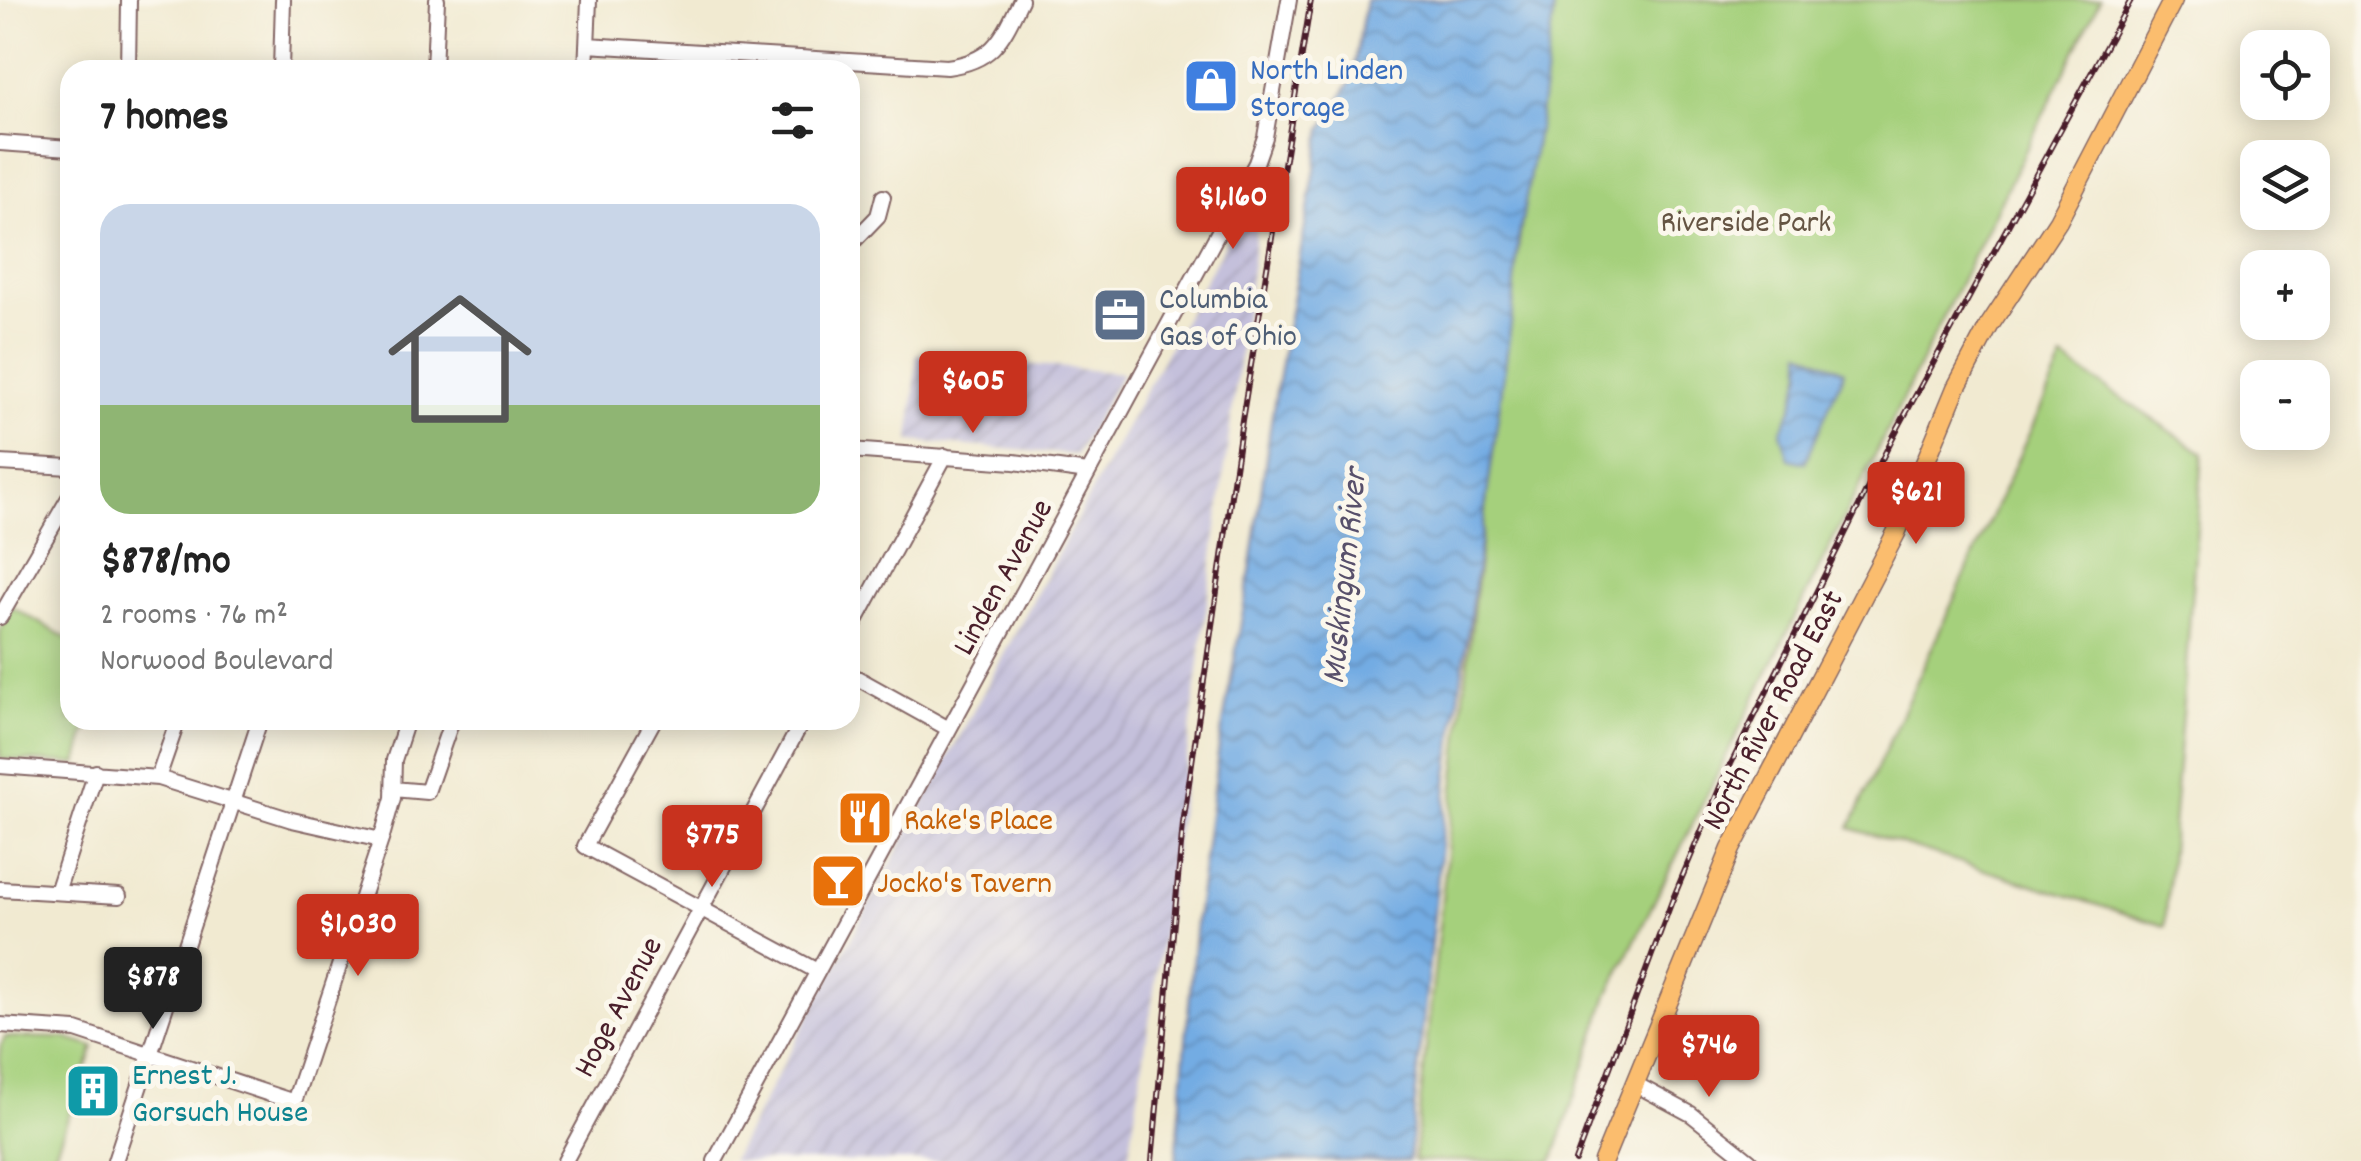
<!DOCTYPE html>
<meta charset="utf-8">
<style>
body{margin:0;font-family:Dekko,sans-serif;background:#f2f2f2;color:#222;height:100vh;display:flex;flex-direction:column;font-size:38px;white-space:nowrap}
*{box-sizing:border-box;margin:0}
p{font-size:32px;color:#767676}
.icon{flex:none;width:55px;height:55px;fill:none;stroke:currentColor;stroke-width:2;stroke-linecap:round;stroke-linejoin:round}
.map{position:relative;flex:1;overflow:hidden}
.drawer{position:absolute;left:60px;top:60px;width:800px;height:670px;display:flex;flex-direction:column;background:#fff;border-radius:30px;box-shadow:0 5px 25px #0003}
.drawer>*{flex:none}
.tools{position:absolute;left:2240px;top:30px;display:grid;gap:20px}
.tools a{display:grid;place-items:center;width:90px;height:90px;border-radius:20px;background:#fff;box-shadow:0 5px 25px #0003;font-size:50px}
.price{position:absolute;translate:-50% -85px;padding:0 22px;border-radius:10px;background:#c8321e;color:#fff;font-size:32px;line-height:65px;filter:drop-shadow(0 2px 5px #0008)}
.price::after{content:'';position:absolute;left:50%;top:60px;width:30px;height:22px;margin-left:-15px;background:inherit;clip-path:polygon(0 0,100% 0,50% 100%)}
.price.current{background:#222;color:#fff}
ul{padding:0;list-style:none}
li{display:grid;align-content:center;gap:20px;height:530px;padding:0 40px}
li+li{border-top:2px solid #e0e0e0}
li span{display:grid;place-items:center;height:310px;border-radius:30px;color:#555}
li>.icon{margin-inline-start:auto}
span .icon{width:180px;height:180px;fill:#fffc;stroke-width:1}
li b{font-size:42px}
h2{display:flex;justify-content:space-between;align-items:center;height:120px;padding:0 40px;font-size:42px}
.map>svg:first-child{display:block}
</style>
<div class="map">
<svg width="2361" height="1161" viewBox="0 0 2361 1161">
<defs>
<pattern id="industrial-furrows" width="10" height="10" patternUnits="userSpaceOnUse" patternTransform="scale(2.5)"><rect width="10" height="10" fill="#c4c0db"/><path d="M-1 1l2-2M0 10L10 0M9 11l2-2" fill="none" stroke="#aaa5bc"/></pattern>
<pattern id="water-waves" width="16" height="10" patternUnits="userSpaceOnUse" patternTransform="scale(2.5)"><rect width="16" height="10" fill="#73ace3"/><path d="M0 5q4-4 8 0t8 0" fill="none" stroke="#608bb8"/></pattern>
</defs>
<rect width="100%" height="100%" fill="#fbf7ec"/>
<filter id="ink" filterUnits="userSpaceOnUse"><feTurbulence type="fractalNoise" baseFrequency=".01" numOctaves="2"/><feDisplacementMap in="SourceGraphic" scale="20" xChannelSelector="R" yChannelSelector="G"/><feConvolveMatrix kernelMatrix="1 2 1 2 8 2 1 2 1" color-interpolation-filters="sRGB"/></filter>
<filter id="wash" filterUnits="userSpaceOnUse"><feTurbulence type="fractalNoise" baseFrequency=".0048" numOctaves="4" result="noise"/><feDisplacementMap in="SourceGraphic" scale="40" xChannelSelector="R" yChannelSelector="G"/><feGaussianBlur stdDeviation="2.25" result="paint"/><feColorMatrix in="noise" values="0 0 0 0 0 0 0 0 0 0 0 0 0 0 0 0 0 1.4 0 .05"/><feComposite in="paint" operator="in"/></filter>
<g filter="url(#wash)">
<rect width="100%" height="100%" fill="#f1ead1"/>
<path fill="url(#industrial-furrows)" d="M1264 171 1169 891 1128 1161H731Z
M917 354 1122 373 1076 455 910 441Z"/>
<path fill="#a5d07c" stroke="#787854" stroke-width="2.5" d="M1555 0H2100L1608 995 1553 1161H1414C1447 856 1477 551 1518 248 1529 165 1544 83 1555 0Z
M2063 359 2203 453 2165 926 1850 828Z
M12 607 70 640V720H89L77 764 0 759V629Z
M5 1037 65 1038 94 1047 52 1161H0V1046Z"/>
<path fill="url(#water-waves)" stroke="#5e6687" stroke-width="2.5" d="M1366 0H1555L1539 124 1518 243 1513 309 1448 776 1409 1161H1176L1196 921 1219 746 1251 566 1271 421 1322 129 1351 81Z
M1802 351 1844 371 1805 463 1789 459 1781 432 1793 406 1802 371Z"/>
</g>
<g filter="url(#ink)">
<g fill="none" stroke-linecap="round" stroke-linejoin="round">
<g stroke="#846665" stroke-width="18">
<path id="minor" d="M587 45 947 67C994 61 1002 39 1021 0
M128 70 129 0
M281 70 283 0
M434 70 437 0
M586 70 589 0
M0 143 70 148
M850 245 878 216 883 197
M850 450 1014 462 1088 472
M0 463 70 467
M0 617 70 496
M850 632 945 456
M850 674 949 729
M654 720 585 846 817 971
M0 766 158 778 292 820 381 840
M158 778 178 720
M393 789 427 792 452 720
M0 889 119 896
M57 892 96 772
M0 1025 76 1030 294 1102 381 840 393 798 394 760 407 720
M1637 1085 1691 1114 1750 1161
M115 1161 260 720
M565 1161 803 720
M715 1161 1256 163 1265 137 1289 0"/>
</g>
<g stroke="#846665" stroke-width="21">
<path id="major" d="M1603 1161 1731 849 1896 533 1956 388 1989 326 2058 221 2173 0"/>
</g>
<use href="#minor" stroke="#fff" stroke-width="14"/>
<use href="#major" stroke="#fbbd6e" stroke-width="18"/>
<g stroke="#4a1f2b" stroke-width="6">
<path id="rail" d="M1152 1161 1183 824 1242 420 1311 0
M1575 1161 1672 901 1723 780 1893 437 2131 0"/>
</g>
<use href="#rail" stroke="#fbf7ec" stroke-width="2.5" stroke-dasharray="8" stroke-linecap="butt"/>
</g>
</g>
<defs>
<g id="shop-square" transform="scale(2.875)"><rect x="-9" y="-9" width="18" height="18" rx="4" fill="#3f7fe0" stroke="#fbf7ec"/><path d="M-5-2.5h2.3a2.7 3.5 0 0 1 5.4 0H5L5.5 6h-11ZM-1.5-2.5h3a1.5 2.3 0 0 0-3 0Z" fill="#fff"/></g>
<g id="office-square" transform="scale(2.875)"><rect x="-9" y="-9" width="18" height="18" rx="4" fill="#5c6f8a" stroke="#fbf7ec"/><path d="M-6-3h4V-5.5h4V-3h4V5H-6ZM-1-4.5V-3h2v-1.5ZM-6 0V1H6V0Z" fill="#fff"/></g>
<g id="restaurant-square" transform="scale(2.875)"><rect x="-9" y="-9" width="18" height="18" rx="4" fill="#e8710a" stroke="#fbf7ec"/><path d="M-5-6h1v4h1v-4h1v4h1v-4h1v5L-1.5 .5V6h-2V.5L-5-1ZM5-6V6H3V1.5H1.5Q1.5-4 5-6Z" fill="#fff"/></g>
<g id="bar-square" transform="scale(2.875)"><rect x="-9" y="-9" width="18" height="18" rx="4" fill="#e8710a" stroke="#fbf7ec"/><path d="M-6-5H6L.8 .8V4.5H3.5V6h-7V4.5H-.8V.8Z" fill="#fff"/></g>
<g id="building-square" transform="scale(2.875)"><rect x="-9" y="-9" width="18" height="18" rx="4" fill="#0f9aa8" stroke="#fbf7ec"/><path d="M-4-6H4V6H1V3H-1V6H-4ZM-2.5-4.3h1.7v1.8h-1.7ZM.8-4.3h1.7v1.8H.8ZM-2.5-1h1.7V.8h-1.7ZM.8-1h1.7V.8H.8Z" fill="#fff"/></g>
</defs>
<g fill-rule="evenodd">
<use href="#shop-square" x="1211" y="86"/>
<use href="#office-square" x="1120" y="315"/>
<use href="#restaurant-square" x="865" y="818"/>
<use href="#bar-square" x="838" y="881"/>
<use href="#building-square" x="93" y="1091"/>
</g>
<g text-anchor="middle" stroke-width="10" stroke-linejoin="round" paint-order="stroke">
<g font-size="32" fill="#366cbe" stroke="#fbf7ec" text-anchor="start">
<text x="1250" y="79">North Linden<tspan x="1250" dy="37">Storage</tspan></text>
</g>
<g font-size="32" fill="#655443" stroke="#fbf7ec">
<text x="1746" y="231">Riverside Park</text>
</g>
<g font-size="32" fill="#4e5e75" stroke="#fbf7ec" text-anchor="start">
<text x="1159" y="308">Columbia<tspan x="1159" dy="37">Gas of Ohio</tspan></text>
</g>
<g font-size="32" fill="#4a1f2b" stroke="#fbf7ec">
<text transform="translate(1001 576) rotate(-61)" y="11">Linden Avenue</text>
<text transform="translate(1771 709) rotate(-62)" y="11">North River Road East</text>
<text transform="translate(616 1006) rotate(-62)" y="11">Hoge Avenue</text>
</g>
<g font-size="32" fill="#c56008" stroke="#fbf7ec" text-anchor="start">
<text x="904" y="829">Rake's Place</text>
<text x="877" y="892">Jocko's Tavern</text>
</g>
<g font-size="32" fill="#0d838f" stroke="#fbf7ec" text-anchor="start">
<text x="132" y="1084">Ernest J.<tspan x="132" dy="37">Gorsuch House</tspan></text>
</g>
<g font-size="35" font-style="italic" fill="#58506b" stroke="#fbf7ec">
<text transform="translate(1342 576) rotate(-84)" y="12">Muskingum River</text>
</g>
</g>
</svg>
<div class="tools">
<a><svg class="icon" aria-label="locate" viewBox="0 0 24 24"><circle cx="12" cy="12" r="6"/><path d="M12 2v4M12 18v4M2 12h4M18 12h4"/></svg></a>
<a><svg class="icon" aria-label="layers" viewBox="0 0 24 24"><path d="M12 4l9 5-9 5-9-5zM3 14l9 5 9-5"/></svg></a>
<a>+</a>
<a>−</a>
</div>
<b class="price" style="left:1233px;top:252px">$1,160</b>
<b class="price" style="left:973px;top:436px">$605</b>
<b class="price" style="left:1916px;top:547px">$621</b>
<b class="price" style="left:712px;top:890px">$775</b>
<b class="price" style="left:358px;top:979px">$1,030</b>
<b class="price current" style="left:153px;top:1032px">$878</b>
<b class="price" style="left:1709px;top:1100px">$746</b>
<section class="drawer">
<h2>7 homes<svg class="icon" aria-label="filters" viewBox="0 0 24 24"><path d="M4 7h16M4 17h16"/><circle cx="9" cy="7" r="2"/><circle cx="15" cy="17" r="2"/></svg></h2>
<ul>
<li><span style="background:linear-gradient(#c9d6e8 65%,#8fb573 0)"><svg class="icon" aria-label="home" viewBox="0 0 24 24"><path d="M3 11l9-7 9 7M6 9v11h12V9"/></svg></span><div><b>$878/mo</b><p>2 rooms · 76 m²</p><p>Norwood Boulevard</p></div></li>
</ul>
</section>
</div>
